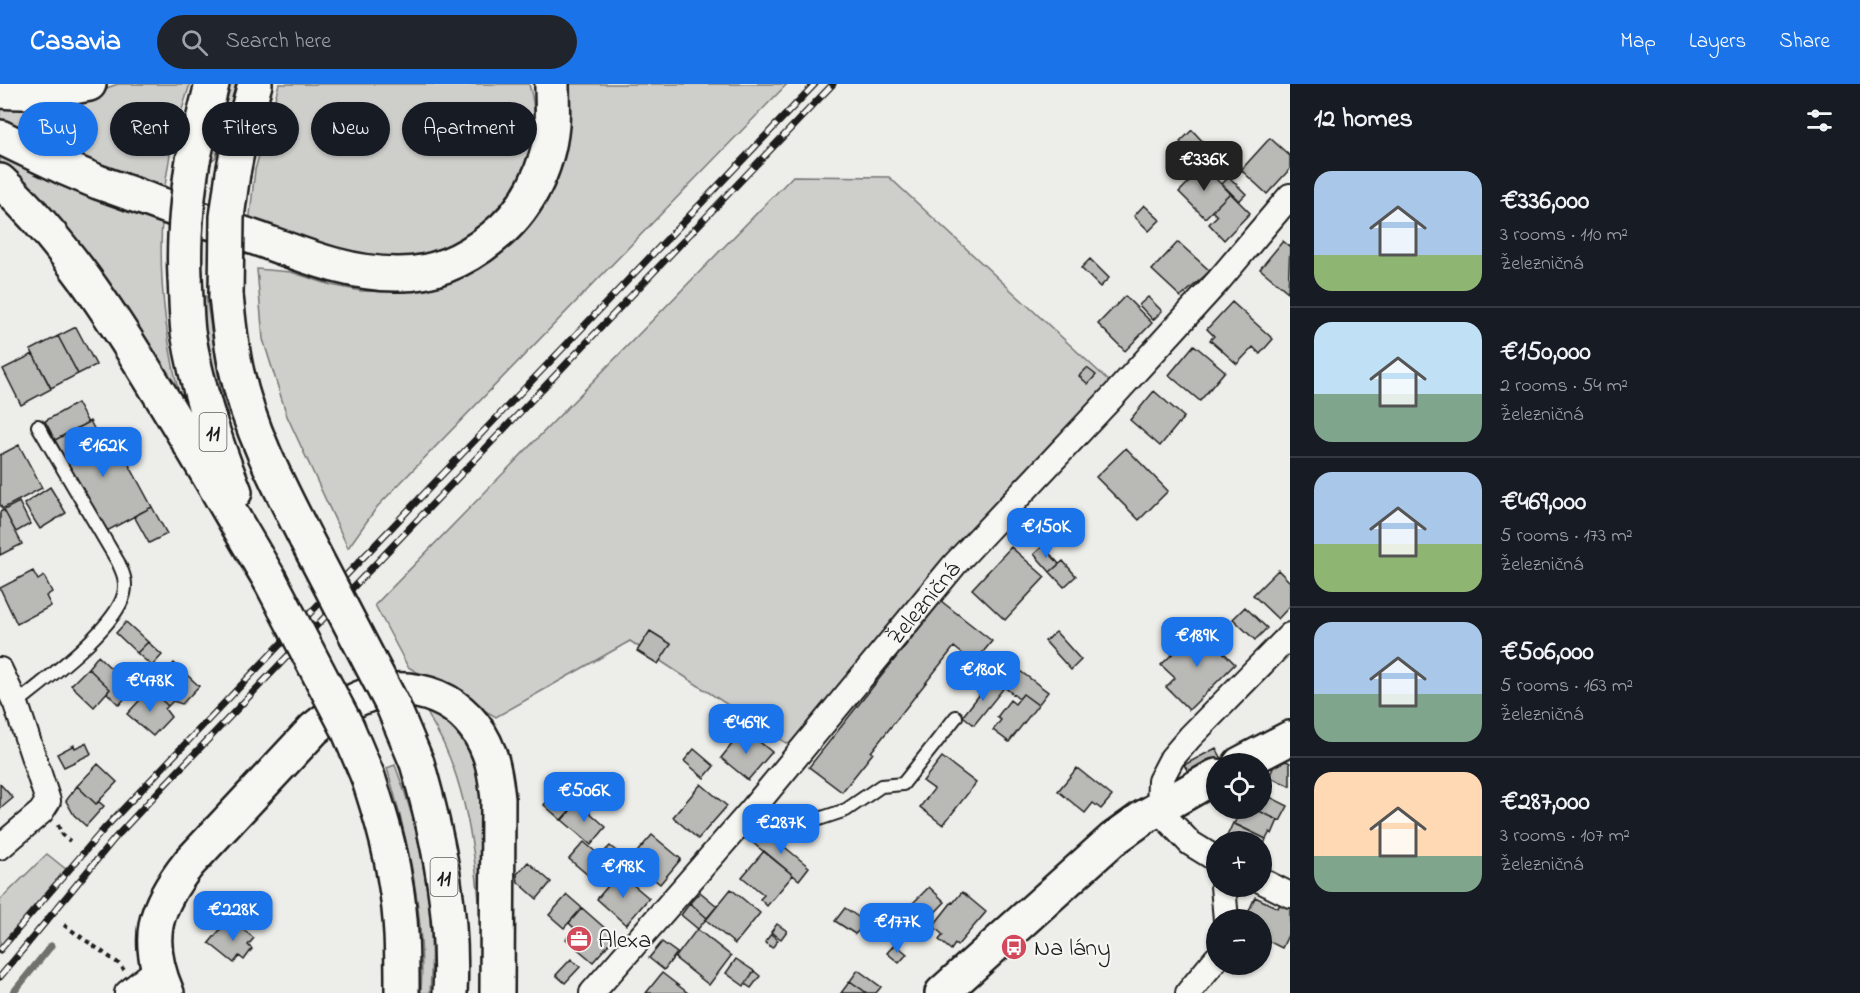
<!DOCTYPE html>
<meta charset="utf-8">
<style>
body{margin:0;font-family:"Indie Flower",sans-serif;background:#20242c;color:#f1f3f6;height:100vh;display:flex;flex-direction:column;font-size:22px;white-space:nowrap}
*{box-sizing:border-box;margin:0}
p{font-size:20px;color:#9ea1a6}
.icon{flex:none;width:33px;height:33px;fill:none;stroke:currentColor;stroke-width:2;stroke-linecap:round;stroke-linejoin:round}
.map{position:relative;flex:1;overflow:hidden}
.drawer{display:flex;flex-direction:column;background:#171b24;width:570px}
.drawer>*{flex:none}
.hud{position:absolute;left:18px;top:18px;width:570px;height:54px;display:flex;gap:12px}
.fabs{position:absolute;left:1206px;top:669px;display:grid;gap:12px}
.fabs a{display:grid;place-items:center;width:66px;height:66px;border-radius:50%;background:#171b24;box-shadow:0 2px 4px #0004;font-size:30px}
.price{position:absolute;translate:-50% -51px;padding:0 14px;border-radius:12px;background:#1a73e8;color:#fff;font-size:20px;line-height:39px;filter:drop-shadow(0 2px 3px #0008)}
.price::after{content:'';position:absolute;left:50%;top:36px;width:18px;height:14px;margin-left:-9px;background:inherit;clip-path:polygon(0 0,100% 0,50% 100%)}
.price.active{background:#222;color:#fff}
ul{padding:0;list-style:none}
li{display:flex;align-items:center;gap:18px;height:150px;padding:0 24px}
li+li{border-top:2px solid #363941}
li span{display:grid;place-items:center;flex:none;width:168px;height:120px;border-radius:18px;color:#555}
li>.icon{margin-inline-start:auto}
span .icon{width:72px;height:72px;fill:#fffc;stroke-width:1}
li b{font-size:26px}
h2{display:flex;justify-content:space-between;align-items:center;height:72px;padding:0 24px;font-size:26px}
.tag{padding:0 21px;border-radius:27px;background:#171b24;box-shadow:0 2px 4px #0004;font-size:21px;line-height:54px}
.tag.active{background:#1a73e8;color:#fff}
header{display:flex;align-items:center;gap:36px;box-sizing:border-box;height:84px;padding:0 30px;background:#1a73e8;color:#fff}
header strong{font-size:28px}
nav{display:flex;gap:33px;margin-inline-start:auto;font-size:21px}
.search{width:420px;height:54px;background:#20242c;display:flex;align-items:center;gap:15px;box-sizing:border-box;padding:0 21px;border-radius:33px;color:#9ea1a6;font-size:22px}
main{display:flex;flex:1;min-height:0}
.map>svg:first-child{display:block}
</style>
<header>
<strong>Casavia</strong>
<div class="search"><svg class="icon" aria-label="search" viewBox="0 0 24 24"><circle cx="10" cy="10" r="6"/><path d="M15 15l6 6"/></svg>Search here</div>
<nav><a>Map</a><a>Layers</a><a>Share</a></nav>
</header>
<main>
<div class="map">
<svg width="1290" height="909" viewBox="0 0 1290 909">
<rect width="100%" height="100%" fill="#edede9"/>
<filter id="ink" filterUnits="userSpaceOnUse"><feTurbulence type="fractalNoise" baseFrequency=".0167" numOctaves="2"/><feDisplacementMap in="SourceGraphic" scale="12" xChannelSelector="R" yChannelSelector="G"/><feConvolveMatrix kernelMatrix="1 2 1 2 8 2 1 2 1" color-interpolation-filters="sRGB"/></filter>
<g filter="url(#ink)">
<path fill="#cececb" stroke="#757574" stroke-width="1.5" d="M118 0H190L172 58 164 108 68 73 0 38V18L92 9Z
M226 0H236L216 73 210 78 206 73Z
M279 0H529C556 93 478 175 386 174 345 174 290 152 249 140L255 86Z
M569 0H787L377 423 348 464 287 332 263 255 257 185 291 188 331 201 361 207 406 208 456 196 479 184 501 169 530 141 551 110 563 74 571 30Z
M0 67 162 135C158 206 168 270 186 338L0 88Z
M793 92 889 93 1110 298 789 661 630 557 496 633 408 583 375 521Z
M198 211 206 212 220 302 228 330 227 337 213 305Z
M426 626C467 647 477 679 483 722L482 909H479C486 841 474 726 445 663 440 651 432 639 426 626Z
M395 681C423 753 436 832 430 909H421C426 832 408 757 387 684Z
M47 770 67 786 52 801 0 865V816Z"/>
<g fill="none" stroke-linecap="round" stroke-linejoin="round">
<path stroke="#6f6f6d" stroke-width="7" d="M13 909 51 862"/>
</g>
<path fill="#b9b9b6" stroke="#1c1c1c" stroke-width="1.5" d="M1192 46 1218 74 1207 85 1180 58Z
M1270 54 1290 72V85L1267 110 1241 86Z
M1204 83 1230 109 1205 134 1179 108Z
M1229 93 1246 110 1239 117 1222 100Z
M1230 109 1250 129 1224 156 1209 140 1217 132 1212 127Z
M1144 121 1160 136 1149 147 1134 132Z
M1283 157 1290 163 1288 208 1260 185Z
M1178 158 1210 187 1181 213 1152 186Z
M1090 175 1109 194 1100 203 1081 184Z
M1125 212 1152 239 1125 267 1098 240Z
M1148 213 1162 227 1153 236 1139 221Z
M1232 218 1273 255 1260 270 1253 263 1237 280 1210 256 1214 252 1207 245Z
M76 243 96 281 78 290 58 252Z
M58 252 78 290 51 304 31 266Z
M1194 261 1225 287 1200 317 1169 291Z
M33 270 51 305 21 321 3 285Z
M1087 284 1096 291 1088 300 1079 292Z
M1154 307 1184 333 1160 362 1130 336Z
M77 319 88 339 55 356 45 337Z
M90 337 109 373 121 366 152 423 105 448 55 356Z
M19 361 42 404 2 425 0 420V371Z
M1126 364 1168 407 1139 436 1096 393Z
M50 403 66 429 40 445 24 420Z
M19 418 30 440 16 448 4 426Z
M152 423 167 450 149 459 134 432Z
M4 426 22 460 0 471V428Z
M1043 462 1059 480 1050 488 1034 470Z
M1011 463 1045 493 1005 536 972 505Z
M1063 477 1076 492 1064 503 1050 488Z
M1278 486 1290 498V522L1278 535 1253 511Z
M33 487 38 496 44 492 52 508 46 512 51 522 17 540 0 504Z
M941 517 992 557 974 579 954 563 871 668 873 669 842 708 809 683Z
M1245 523 1267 544 1255 556 1233 535Z
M126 538 148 558 137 569 116 549Z
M1211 546 1221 556 1216 561 1235 580 1189 626 1166 603 1175 594 1161 581 1196 547 1203 554Z
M650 547 671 560 658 580 637 567Z
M1056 548 1081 576 1071 586 1045 557Z
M148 558 162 571 152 582 137 569Z
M98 572 133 605 119 621 107 609 110 605 88 584Z
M174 579 199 602 182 620 173 617 168 622 150 605Z
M88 584 110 605 94 623 71 601Z
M1016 584 1048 608 1038 621 1023 610 1019 615 1003 602Z
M991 596 1003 605 974 641 963 632Z
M150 605 168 622 165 625 171 633 153 652 127 630Z
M1023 610 1038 621 1009 658 993 646 1001 636 997 633 1010 616 1015 620Z
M744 645 772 668 748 696 721 674Z
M86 659 91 670 64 683 57 670 74 661 75 664Z
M1216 664 1222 675 1191 692 1184 681Z
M694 665 714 682 704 694 684 677Z
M942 673 976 699 943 741 920 723 934 705 923 697Z
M1286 677 1290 679V702L1269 693 1274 682Z
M98 680 117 698 96 720 77 702Z
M1077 684 1112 712 1101 725 1093 719 1085 729 1058 707Z
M0 700 13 714 0 725Z
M701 700 727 722 698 755 673 733Z
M77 702 96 720 99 718 104 722 86 742 74 731 66 717Z
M554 709 572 724 561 736 544 721Z
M1262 709 1288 722 1280 737 1253 724H1262Z
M578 718 606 743 591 761 562 736Z
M1241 724H1253L1278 736 1272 750 1270 748 1266 755 1234 740Z
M1233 739 1266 755 1262 766V758H1237L1227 752Z
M764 746 809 783 799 796 753 759Z
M652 751 681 775 660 800 630 776Z
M584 758 604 775 589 792 569 775Z
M610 762 626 775 618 784 602 770Z
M764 767 793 791 767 822 760 815 764 811 742 793Z
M528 778 551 798 537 815 518 798 517 790Z
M619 789 649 814 626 841 597 815Z
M929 803 945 818 924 840 907 825Z
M731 805 760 829 735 860 706 836Z
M700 808 717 822 707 834 690 819Z
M962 808 986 828 957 862 955 860 951 866 939 856 943 851 933 842 952 818 953 819Z
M567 811 582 824 564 844 549 831Z
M1255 813 1278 824 1280 820 1290 824V847L1282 864 1262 854V836H1245Z
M690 819 707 834 698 845 681 831Z
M896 823 911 840 903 847 887 831Z
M582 824 615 853 593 878 566 855 575 845 569 839Z
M845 824 867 839 855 850 835 837Z
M880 824 903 847 894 856 867 837Z
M229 835 254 854 248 861 252 865 244 876 239 872 234 879 209 859Z
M777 840 787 847 781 855 771 848Z
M697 845 731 872 709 901 675 874Z
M771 850 778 856 772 864 765 858Z
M662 858 677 869 664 886 649 874Z
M895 860 907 870 899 879 887 869Z
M571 875 580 883 565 899 556 891Z
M736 875 754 887 744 902 726 889Z
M858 886 881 903 876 909H867L850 897Z
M754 887 760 892 751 904 745 900Z
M662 889 688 909H646Z
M850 897 867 909H841Z"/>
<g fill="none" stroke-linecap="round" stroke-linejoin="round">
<g stroke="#1c1c1c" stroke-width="16">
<path id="lane" d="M16 620C45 596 115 545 124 510 127 497 123 489 118 478L38 342
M751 727 778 742 807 739 846 726 881 702 903 700 956 633"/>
</g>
<g stroke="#1c1c1c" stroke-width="28">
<g id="street">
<path d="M0 586 16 620 48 717 41 728 0 763"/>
<path d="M1216 775 1190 759 1167 735 1159 724 1160 697 1172 674 1190 653 1290 551"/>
<path d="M1262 797 1290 811"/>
<path d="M1223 802 1226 836"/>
<path d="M127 909 157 885"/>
<path id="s1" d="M592 909 751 727 955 480 1116 309 1219 196 1290 112"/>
<path d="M1188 909 1216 875"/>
</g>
</g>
<g stroke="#1c1c1c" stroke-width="38">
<path id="secondary" d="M1240 680 1290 654
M942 909 1112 756 1144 733 1216 692"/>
</g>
<g stroke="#1c1c1c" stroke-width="38">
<path id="primary" d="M0 7C31 10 59 6 89 0
M0 53 65 84 98 98C152 117 206 137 261 156 305 172 349 190 396 190 432 191 465 176 492 154 527 127 548 85 552 41 553 28 552 13 552 0
M193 76 212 0
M233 89 239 58 255 0
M0 97C64 157 111 230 156 304 195 367 232 432 270 496
M185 193C186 211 186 230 188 248 197 303 214 356 235 408
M226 212C229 237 231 264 237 289 250 347 279 402 306 455
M417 679C439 755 454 830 450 909
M368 693C379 727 390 762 395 797 402 834 402 871 402 909
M167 909C144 855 154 823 189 779L314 645C328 634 343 621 360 614 413 592 469 615 489 669 495 684 496 699 498 715L497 909"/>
</g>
<path stroke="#1c1c1c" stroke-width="4" stroke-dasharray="4.5 4.5" stroke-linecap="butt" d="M58 741 62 751 70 757
M64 841 118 879 124 886"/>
<use href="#lane" stroke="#f6f6f2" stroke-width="12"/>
<use href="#street" stroke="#f6f6f2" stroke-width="24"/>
<use href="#secondary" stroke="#f6f6f2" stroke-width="33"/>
<use href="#primary" stroke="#f6f6f2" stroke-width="33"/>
<g stroke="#1c1c1c" stroke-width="7">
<path id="rail" d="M0 866 104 745 815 0
M0 893 115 754 158 708 833 0"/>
</g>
<use href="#rail" stroke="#f6f6f2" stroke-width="4.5" stroke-dasharray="14" stroke-linecap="butt"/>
<g stroke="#1c1c1c" stroke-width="38" stroke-linecap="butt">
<path id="primary-bridge" d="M185 193C183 153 187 115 193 76
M226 212 227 133 233 89
M306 455 393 622 417 679
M270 496 347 643 368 693"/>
</g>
<use href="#primary-bridge" stroke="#f6f6f2" stroke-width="33"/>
</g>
</g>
<defs>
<g id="office-disc" transform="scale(1.35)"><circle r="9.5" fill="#d1495b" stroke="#f6f6f2"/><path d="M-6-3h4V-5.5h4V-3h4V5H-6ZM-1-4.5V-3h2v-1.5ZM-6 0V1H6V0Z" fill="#fff"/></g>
<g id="bus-disc" transform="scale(1.35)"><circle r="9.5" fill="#d1495b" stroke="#f6f6f2"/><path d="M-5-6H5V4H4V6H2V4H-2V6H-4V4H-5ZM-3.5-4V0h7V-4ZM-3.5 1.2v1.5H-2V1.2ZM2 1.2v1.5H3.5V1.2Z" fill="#fff"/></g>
</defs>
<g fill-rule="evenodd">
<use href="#office-disc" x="579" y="855"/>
<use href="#bus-disc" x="1014" y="863"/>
</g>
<g text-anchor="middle" stroke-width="4.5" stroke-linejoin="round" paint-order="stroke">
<g fill="#f6f6f2" stroke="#5d5d5c" stroke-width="1.5">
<rect x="199.5" y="329" width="27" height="38" rx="4.5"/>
<rect x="430.5" y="774" width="27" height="38" rx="4.5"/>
</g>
<g font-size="22" font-weight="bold" fill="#1c1c1c">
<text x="213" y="356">11</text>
<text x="444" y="801">11</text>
</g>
<g font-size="24" fill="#1c1c1c" stroke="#f6f6f2">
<text dy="8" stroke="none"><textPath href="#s1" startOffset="512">Železničná</textPath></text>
</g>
<g font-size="24" fill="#1c1c1c" stroke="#f6f6f2" text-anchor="start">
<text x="598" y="863">Alexa</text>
<text x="1034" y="871">Na lány</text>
</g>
</g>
</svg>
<div class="fabs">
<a><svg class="icon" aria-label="locate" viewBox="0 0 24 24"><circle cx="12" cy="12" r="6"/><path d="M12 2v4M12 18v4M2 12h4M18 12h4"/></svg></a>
<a>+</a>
<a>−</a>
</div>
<b class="price active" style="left:1204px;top:108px">€336K</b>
<b class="price" style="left:103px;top:394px">€162K</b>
<b class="price" style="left:1046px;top:475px">€150K</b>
<b class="price" style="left:1197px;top:584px">€189K</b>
<b class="price" style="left:983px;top:618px">€180K</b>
<b class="price" style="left:150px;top:629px">€478K</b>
<b class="price" style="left:746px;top:671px">€469K</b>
<b class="price" style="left:584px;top:739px">€506K</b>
<b class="price" style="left:781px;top:771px">€287K</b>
<b class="price" style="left:623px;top:815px">€198K</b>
<b class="price" style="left:233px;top:858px">€228K</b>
<b class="price" style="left:897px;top:870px">€177K</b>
<div class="hud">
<a class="tag active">Buy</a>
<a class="tag">Rent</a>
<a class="tag">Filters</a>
<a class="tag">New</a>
<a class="tag">Apartment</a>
</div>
</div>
<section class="drawer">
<h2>12 homes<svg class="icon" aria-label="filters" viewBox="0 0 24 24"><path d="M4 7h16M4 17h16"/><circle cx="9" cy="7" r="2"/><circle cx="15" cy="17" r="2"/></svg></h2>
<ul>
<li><span style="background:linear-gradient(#a9c7e8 70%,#8fb573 0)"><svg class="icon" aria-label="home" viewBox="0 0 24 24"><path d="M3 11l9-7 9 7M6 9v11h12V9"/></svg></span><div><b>€336,000</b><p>3 rooms · 110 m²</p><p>Železničná</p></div></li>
<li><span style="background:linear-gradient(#bfe0f5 60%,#7fa58c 0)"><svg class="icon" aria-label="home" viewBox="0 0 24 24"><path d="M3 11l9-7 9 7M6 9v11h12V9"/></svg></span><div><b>€150,000</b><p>2 rooms · 54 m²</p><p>Železničná</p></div></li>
<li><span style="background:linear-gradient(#a9c7e8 60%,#8fb573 0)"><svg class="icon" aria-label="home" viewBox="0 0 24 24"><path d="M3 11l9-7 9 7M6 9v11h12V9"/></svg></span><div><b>€469,000</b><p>5 rooms · 173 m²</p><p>Železničná</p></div></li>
<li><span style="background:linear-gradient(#a9c7e8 60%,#7fa58c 0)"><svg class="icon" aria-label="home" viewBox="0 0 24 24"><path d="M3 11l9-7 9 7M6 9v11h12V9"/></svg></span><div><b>€506,000</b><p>5 rooms · 163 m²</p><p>Železničná</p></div></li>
<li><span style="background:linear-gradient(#ffd9b3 70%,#7fa58c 0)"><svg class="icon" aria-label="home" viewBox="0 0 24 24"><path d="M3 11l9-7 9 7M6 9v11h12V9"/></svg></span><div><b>€287,000</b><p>3 rooms · 107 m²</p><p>Železničná</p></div></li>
</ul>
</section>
</main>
